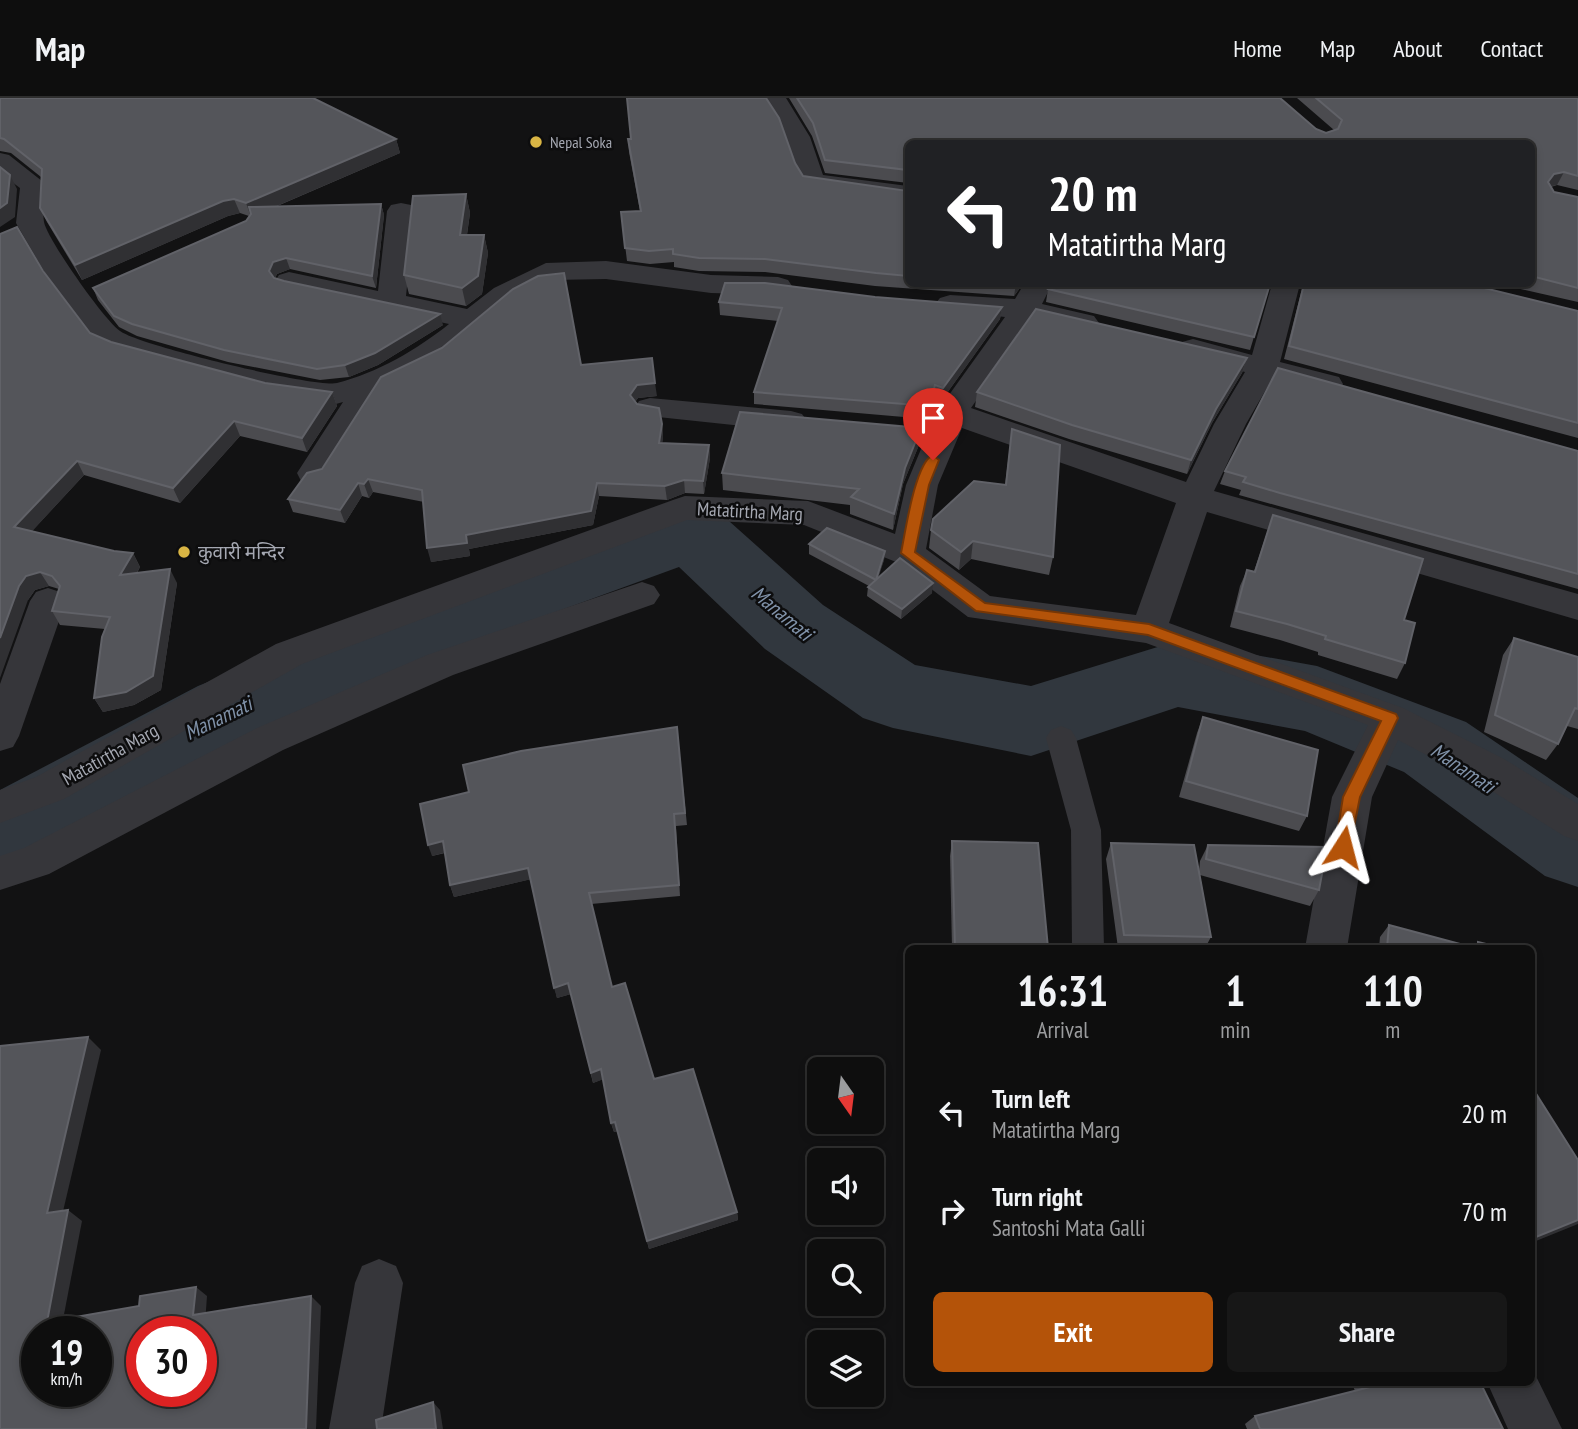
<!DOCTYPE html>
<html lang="en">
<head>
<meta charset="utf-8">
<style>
  body { margin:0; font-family:"PT Sans Narrow","Noto Sans Devanagari",sans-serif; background:#171717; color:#f1f3f6; height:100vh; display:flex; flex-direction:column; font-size:26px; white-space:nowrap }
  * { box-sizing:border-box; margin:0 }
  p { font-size:23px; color:#9b9c9e }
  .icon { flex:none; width:38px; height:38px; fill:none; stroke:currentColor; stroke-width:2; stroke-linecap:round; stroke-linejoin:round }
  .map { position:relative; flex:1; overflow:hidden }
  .panel { position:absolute; left:905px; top:847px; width:630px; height:441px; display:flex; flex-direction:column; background:#0e0e0e; border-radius:10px; box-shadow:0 4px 10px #0003,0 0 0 2px #2e2e2e }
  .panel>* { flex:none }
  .banner { position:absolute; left:905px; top:42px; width:630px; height:147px; border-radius:10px; box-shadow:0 4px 10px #0003,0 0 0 2px #2e2e2e; background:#202124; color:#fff; overflow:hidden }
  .needle { width:46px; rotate:166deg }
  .tools { position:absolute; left:807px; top:959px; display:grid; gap:14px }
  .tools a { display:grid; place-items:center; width:77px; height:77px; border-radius:10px; background:#0e0e0e; box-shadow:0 4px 10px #0003,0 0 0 2px #2e2e2e; font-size:35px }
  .speed { position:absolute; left:21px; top:1218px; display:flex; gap:14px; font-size:35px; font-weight:700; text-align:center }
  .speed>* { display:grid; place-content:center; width:91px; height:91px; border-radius:50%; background:#0e0e0e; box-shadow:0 4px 10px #0003,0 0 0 2px #2e2e2e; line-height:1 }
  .speed small { font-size:18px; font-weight:400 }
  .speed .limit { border:10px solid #d22; background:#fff; color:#111 }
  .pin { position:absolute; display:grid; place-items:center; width:60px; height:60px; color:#fff; margin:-72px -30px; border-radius:50% 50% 50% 0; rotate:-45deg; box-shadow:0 0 7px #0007 }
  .pin .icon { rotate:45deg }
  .me { position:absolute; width:77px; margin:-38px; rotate:9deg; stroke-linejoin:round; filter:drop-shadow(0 0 5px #0008) }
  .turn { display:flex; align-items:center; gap:24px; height:147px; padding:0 28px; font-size:32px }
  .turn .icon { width:91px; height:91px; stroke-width:2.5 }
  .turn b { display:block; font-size:49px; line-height:60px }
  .eta { display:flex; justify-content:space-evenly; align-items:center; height:119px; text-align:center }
  .eta b { font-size:42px; font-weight:700; line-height:49px }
  .primary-button { display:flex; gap:14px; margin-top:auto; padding:14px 28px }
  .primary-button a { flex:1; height:80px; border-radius:10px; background:#b45309; color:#fff; font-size:28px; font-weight:700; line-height:80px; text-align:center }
  .primary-button a+a { background:#171717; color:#f1f3f6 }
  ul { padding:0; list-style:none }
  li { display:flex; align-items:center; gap:21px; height:98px; padding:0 28px }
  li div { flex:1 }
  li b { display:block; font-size:26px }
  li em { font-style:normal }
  header { display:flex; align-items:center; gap:42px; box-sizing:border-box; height:98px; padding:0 35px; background:#0e0e0e; border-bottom:2px solid #2e2e2e }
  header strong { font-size:33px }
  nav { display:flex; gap:38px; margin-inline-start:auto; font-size:24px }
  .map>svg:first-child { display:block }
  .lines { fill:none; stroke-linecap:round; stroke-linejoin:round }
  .river { fill:#31373e; fill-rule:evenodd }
  .lane { fill:#36363a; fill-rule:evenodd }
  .street { fill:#36363a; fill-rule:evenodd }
  .wall { fill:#4b4b4f }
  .shaded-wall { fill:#303033 }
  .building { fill:#54555a; stroke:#616268; stroke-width:2; fill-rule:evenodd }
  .route { fill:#b45309; stroke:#753606; stroke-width:2 }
  .poi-dot { fill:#d9b544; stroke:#0d0d0e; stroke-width:2.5 }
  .labels { text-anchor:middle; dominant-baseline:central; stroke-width:5; stroke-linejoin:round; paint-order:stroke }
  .far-poi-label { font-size:16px; fill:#a5a8b2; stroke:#0d0d0e; text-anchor:start }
  .street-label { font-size:19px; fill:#a5a8b2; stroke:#0d0d0e }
  .poi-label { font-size:19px; fill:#a5a8b2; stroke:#0d0d0e; text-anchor:start }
  .water-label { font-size:21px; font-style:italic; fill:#8092a9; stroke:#0d0d0e }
</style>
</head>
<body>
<header>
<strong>Map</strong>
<nav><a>Home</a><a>Map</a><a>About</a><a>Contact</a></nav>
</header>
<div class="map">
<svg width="1578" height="1331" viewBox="0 0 1578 1331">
  <rect width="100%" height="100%" fill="#121213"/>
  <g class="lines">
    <polygon class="river" points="692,407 720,415 823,507 915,567 1031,588 1177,543 1317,568 1466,624 1578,700 1578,789 1545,778 1404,674 1305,633 1178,609 1031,658 893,630 863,620 765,551 679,469 501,534 260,636 50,754 0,770 0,692 198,588 443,490"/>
    <polygon class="lane" points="1061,628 1071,632 1076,640 1101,732 1104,850 1072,850 1071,732 1046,640 1051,632"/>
    <g class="street">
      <polygon points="760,0 786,0 810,39 823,77 908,88 908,104 805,90 797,77 781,32"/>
      <path d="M0 55 9 57 47 87C46 98 42 113 44 124 47 141 105 223 120 233 138 247 315 290 337 285 377 275 418 251 449 226L289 192 279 189 275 183 279 177 289 174 378 193 387 113 391 107 401 105 411 107 415 113 406 198 467 211 494 190 546 165 606 163 711 177 778 179 788 182 792 188 788 194 778 197 711 195 606 181 552 182 514 202 444 261 383 290 325 383 313 386 301 383 297 375 343 304 336 306 271 297 119 256 98 247 48 180 16 125 20 90 0 75Z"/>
      <path d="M1024 186H1052L1042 206 1094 218 1099 225 1094 232 1084 234 1032 222 971 310 1186 384 1214 326 1245 274 1182 258 1178 251 1182 244 1193 241 1252 257 1272 186H1300L1280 264 1339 279 1343 286 1339 293 1328 296 1272 281 1246 326 1214 393 1578 496V522L1207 414 1169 525 1403 610 1504 661 1578 706V743L1564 738 1476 683 1398 642 1372 699 1347 850H1305L1332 699 1368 627 1146 545 968 519 896 464 804 427 687 422 302 566 64 701 0 725V692L36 679 276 546 673 402 685 398 808 403 895 436 906 387 936 315 1005 219 940 212 935 206 940 200 950 197 1015 201ZM962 330 1176 405 1136 517 990 498 926 451 938 387Z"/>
      <polygon points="650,300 791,313 802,316 807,323 802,330 791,333 639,317 634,310 639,303"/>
      <polygon points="642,484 654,488 660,497 654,506 453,577 283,652 49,776 0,792 0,758 24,750 257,630 427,557"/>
      <polygon points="48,490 60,494 66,503 19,638 13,649 0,653 0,586 30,503 36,494"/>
      <polygon points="379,1161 396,1168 403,1185 381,1331 329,1331 355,1185 362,1168"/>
      <polygon points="1531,1268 1562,1331 1508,1331 1487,1284 1531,1284"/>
    </g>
  </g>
  <g class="wall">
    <polygon points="0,0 396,41 400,55 275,109 381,106 384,117 376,190 290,171 277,176 275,180 443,227 378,267 349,279 320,282 228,264 137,238 119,229 98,202 93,190 246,123 249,118 240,115 228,118 82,182 47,124 40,110 41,79 11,55 0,53"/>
    <polygon points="789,0 1280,0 1316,31 1326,35 1334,32 1297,0 1578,0 1578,92 1557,87 1551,89 1554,94 1578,99 1578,204 1499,186 1531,186 1531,46 908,46 908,85 825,75 812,38"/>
    <polygon points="628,41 795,65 803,78 908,93 908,186 1023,186 1014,198 875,188 765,174 699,173 674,169 674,164 650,166 627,163 621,114 640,113 629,54"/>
    <polygon points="466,96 470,115 467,137 484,137 488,155 482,196 466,208 409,196 404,177"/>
    <polygon points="43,173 90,235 111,244 265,285 332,294 337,308 307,354 240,338 180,405 84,377 32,433 114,453 133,455 140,469 137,475 177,485 161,592 134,607 103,614 94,600 105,531 60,527 52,513 59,491 49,488 35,492 28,502"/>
    <polygon points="1270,186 1250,252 1046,204 1048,191"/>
    <polygon points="1302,186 1468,186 1578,213 1578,340 1284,261 1303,187"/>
    <polygon points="875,199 1002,209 1000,221 942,302 934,300 927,321 754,306 754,294 778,223 720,217 719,204"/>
    <polygon points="1247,260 1242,275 1212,325 1187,376 1069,341 975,309 977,294"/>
    <polygon points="581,267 657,298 638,300 635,304 662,326 663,339 662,345 709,347 710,360 704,396 685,395 667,402 599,398 593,427 469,451 470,458 431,464 424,404 373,394 369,400 362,398 345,425 293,414 288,401 322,371"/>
    <polygon points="921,330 919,347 903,386 893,432 850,416 850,407 723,392 722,375"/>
    <polygon points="1012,331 1053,459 1049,477 971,461 959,472 929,450 931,432 1005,387"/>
    <polygon points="1578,353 1578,491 1275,407 1239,397 1241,392 1220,386 1225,373"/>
    <polygon points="1273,417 1404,522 1405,565 1397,581 1318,557 1318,554 1280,542 1230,529 1240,488 1247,472 1254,473"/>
    <polygon points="809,446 885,453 884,462 878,479 932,495 901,521 867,498 868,489 869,488 809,456"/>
    <polygon points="1514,540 1578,559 1578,631 1567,628 1558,646 1546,662 1484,634 1503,557"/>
    <polygon points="1203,619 1307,718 1299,733 1179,699 1197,635"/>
    <polygon points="677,629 687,727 676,728 680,798 591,806 612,889 654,981 737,1114 738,1122 649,1151 618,1033 614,1034 611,1025 603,981 593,985 571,896 557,900 531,781 454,799 450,787 445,755 432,758 469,694"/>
    <polygon points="952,743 1048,850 952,850 950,758"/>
    <polygon points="1111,745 1199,773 1200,763 1208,747 1319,792 1310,808 1200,777 1211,839 1205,850 1118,850 1106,761"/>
    <polygon points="1389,827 1473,850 1478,844 1502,850 1379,850 1380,839"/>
    <polygon points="1358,1284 1480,1284 1503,1331 1247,1331 1245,1326 1255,1318 1355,1293 1353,1288"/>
  </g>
  <g class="shaded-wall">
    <polygon points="396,41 400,55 251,119 246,105"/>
    <polygon points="1564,74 1557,87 1547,89 1548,84 1554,76"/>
    <polygon points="10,77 17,91 15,119 0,129 0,110"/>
    <polygon points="466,96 470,115 464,156 460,137"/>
    <polygon points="234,101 240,115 228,118 82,182 75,167 223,103"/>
    <polygon points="381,106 384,117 376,190 372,178"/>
    <polygon points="484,137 488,155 482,196 466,208 462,190"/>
    <polygon points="286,160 290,171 277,176 273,184 269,173 273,164"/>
    <polygon points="1016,186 1023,186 1014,198"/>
    <polygon points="1002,209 1000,221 942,302 943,290"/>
    <polygon points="440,216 443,227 378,267 349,279 345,267"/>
    <polygon points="1247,260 1242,275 1212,325 1187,376 1191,362 1216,311"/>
    <polygon points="655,285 657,298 638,300 631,310 630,297 637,287"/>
    <polygon points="935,287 934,300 927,321 929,308"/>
    <polygon points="332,294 337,308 307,354 302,340"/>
    <polygon points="234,323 240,338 180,405 173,390"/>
    <polygon points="662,326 663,339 661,358 659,345"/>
    <polygon points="921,330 919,347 903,386 893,432 894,416 905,370"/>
    <polygon points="709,347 710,360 704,396 703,383"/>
    <polygon points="77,363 84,377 23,443 14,429"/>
    <polygon points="368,381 373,394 369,400 364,386"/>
    <polygon points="684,382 685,395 667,402 665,388"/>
    <polygon points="358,385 362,398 345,425 340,412"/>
    <polygon points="597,385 599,398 593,427 469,451 470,458 431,464 427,450 466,437"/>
    <polygon points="973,443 971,461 959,472 961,454"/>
    <polygon points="885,453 884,462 875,491 876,482"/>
    <polygon points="133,455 140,469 128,490 120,477"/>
    <polygon points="170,471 177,485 161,592 134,607 103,614 94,600"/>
    <polygon points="40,474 49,488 35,492 28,502 0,580 0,540 19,488 26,478"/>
    <polygon points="933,485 932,495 901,521 902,511"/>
    <polygon points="443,743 447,754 432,758 428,747"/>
    <polygon points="528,770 532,781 454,799 450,787"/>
    <polygon points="568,885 571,896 557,900 554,890"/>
    <polygon points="88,939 101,952 60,1126 47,1115"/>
    <polygon points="601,971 604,981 593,985 591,975"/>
    <polygon points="615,1024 618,1033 614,1034 611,1025"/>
    <polygon points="68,1112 82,1123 61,1232 47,1224"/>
    <polygon points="737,1114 738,1122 649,1151 647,1143"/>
    <polygon points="1578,1122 1578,1126 1531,1145 1531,1141"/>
    <polygon points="196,1189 207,1198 205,1226 193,1217"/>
    <polygon points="311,1198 321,1208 316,1331 306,1331"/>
    <polygon points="433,1304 440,1312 443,1331 436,1331"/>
  </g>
  <g class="building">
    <polygon points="0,0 313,0 396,41 246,105 234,101 223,103 75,167 40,110 42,71 4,41 0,40"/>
    <polygon points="627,0 766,0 779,20 795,65 803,78 908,93 908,178 876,175 765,161 699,160 673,156 673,151 649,153 625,150 621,114 641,113 628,41 631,41"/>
    <polygon points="797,0 1280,0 1316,31 1326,35 1338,31 1342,22 1316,0 1578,0 1578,78 1564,74 1554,76 1548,84 1554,94 1578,99 1578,190 1531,178 1531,46 908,46 908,72 825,62 813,25"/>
    <polygon points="0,69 10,77 7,105 0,110"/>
    <polygon points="466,96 460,137 484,137 478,178 462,190 404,177 413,98"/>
    <polygon points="381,106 372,178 286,160 273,164 269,173 274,180 284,183 440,216 375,255 345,267 317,271 224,252 132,226 114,218 93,190 246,123 251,116 249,109"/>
    <polygon points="17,129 43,173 90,235 111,244 265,285 332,294 302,340 234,323 173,390 77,363 14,429 114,453 133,455 120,477 170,471 153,578 126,594 94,600 102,539 110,519 52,513 60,488 52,478 40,474 26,478 19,488 0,540 0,136"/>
    <polygon points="564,175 581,267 652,260 655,285 637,287 630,297 637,306 659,310 662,326 659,345 709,347 703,383 684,382 665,388 597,385 591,413 466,437 467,445 427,450 422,392 368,381 364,386 358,385 340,412 288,401 307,375 322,371 381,279 442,250 513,191 538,178"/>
    <polygon points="725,185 765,185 875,199 1002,209 943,290 935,287 929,308 754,294 782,210 719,204"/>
    <polygon points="1051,186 1270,186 1254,239 1048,191"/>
    <polygon points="1304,186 1468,186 1578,213 1578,325 1289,248"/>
    <polygon points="1036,211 1247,260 1216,311 1191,362 1072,327 977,294"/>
    <polygon points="1278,270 1578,353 1578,476 1280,395 1243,384 1246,379 1225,373"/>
    <polygon points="740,314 921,330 905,370 894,416 851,399 859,391 722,375"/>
    <polygon points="1012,331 1060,347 1053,459 973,443 961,454 931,432 933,421 974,383 1006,387"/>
    <polygon points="1273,417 1423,461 1404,522 1415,525 1405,565 1325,541 1326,538 1287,526 1236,513 1247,472 1255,474"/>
    <polygon points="827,430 885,453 876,482 809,446"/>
    <polygon points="900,460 933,485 902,511 868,489"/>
    <polygon points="1514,540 1578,559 1578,611 1575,610 1558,646 1495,617"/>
    <polygon points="1203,619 1318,652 1307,718 1186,683"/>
    <polygon points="677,629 685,715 674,716 679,787 589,795 612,889 625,885 654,981 693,971 737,1114 647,1143 615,1024 611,1025 601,971 591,975 568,885 554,890 528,770 450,787 443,743 428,747 420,706 469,694 463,667 521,653"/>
    <polygon points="952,743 1038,745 1048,850 955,850"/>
    <polygon points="1111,745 1194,747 1211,839 1124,837"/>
    <polygon points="1208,747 1327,749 1319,792 1206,761"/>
    <polygon points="1389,827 1475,850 1387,850"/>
    <polygon points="1478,844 1502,850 1478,850"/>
    <polygon points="1531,859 1536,860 1531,944"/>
    <path d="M88 939 47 1115 68 1112 47 1224 139 1208 140 1198 196 1189 193 1217 311 1198 306 1331H0V948ZM37 1234H96V1293H37ZM142 1234H201V1293H142Z"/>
    <polygon points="1531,984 1535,994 1578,1062 1578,1122 1531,1141"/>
    <polygon points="1368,1284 1480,1284 1503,1331 1260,1331 1255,1318 1370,1289"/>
    <polygon points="433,1304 436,1331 377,1331 376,1322"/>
  </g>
  <path class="route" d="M933 357 939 362 929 387 915 454 985 505 1149 526 1396 616 1398 620 1360 699 1349 754H1337L1335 749 1343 699 1381 623 1148 537 976 513 901 455C905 436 915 364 933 357Z"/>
  <g class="poi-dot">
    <circle cx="536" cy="44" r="7"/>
    <circle cx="184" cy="454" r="7"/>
  </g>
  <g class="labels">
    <g class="far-poi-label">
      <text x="550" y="44">Nepal Soka</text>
    </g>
    <g class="street-label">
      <text transform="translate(750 413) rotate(3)">Matatirtha Marg</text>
      <text transform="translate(110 656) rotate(-29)">Matatirtha Marg</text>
    </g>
    <g class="poi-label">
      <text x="198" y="454">कुवारी मन्दिर</text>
    </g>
    <g class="water-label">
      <text transform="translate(782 515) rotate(40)">Manamati</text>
      <text transform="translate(218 620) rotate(-26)">Manamati</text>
      <text transform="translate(1463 670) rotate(34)">Manamati</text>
    </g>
  </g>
</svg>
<div class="tools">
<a><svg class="needle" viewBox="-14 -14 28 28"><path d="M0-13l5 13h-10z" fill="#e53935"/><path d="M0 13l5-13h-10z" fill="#9b9c9e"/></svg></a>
<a><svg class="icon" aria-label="sound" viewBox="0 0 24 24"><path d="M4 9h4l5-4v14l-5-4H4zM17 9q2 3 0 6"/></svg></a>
<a><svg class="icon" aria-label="search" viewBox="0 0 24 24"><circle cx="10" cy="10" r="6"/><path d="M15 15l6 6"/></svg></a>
<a><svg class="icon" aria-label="layers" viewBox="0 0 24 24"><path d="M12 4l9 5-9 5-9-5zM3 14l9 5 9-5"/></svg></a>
</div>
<div class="speed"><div>19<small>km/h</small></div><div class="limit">30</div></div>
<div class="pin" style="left:933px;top:362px;background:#d93025"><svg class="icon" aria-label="arrive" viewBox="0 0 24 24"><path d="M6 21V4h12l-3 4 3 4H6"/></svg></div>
<svg class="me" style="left:1343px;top:749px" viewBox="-20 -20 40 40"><path d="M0-17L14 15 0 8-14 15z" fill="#b45309" stroke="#fff" stroke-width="4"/></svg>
<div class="banner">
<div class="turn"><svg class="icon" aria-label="left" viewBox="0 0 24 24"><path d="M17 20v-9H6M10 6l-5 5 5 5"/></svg><div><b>20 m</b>Matatirtha Marg</div></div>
</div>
<section class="panel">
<div class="eta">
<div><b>16:31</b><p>Arrival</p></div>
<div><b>1</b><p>min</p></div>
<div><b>110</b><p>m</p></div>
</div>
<ul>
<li><svg class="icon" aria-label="left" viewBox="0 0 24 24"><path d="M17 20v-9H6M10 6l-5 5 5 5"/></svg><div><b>Turn left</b><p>Matatirtha Marg</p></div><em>20 m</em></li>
<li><svg class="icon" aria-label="right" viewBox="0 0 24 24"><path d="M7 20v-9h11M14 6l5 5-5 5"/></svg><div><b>Turn right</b><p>Santoshi Mata Galli</p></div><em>70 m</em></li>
</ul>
<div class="primary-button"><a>Exit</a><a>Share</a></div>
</section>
</div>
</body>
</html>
